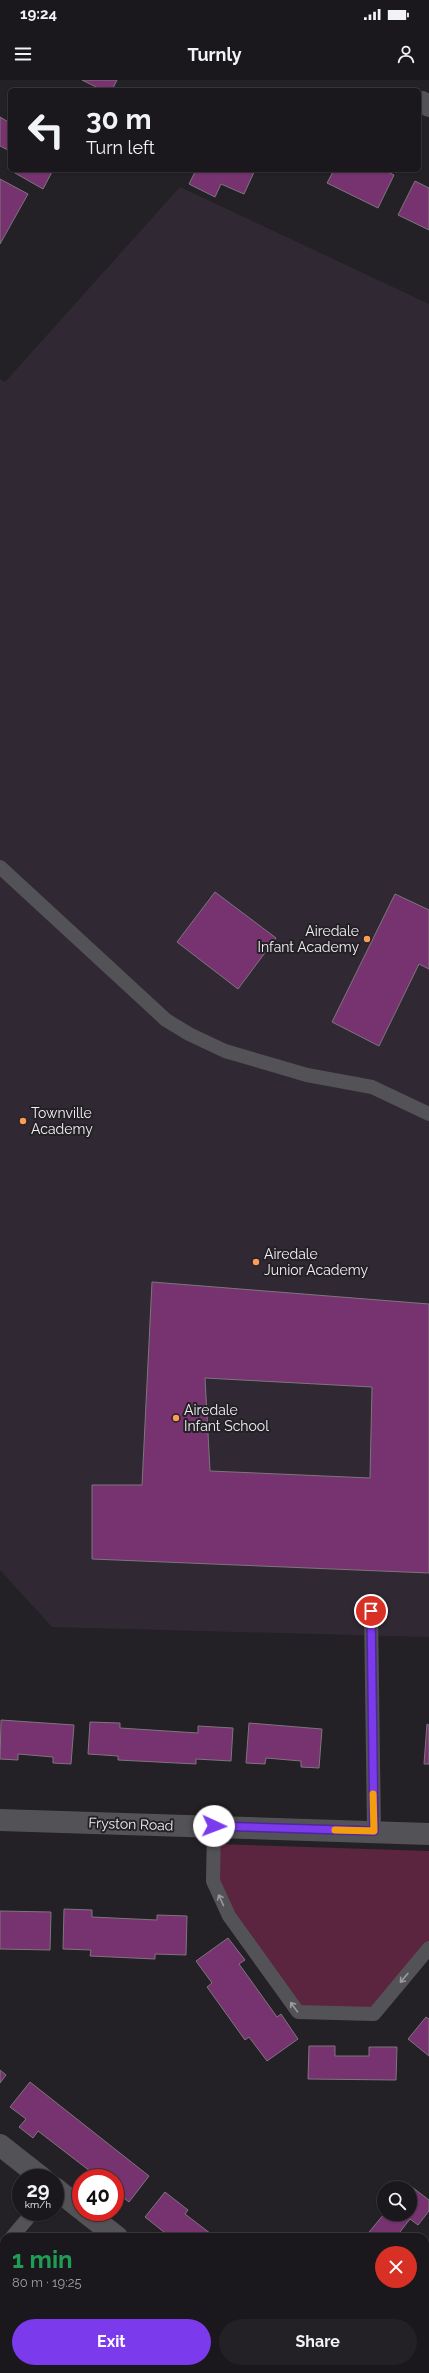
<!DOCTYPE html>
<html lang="en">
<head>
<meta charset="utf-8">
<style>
  body { margin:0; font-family:Raleway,sans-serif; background:#232125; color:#f1f3f6; height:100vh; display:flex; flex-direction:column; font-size:15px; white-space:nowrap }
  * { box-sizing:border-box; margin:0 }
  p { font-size:13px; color:#9fa0a3 }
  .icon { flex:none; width:22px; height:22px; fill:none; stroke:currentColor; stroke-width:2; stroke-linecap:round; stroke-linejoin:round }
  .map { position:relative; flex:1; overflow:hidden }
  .panel { position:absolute; left:0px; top:2153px; width:429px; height:140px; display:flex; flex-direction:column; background:#1a181c; border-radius:12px 12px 0 0; box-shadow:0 1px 3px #0004,0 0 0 1px #38373b }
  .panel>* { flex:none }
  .hud { position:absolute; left:8px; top:8px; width:413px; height:84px; border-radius:6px; box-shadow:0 1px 3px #0004,0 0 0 1px #38373b; background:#1a181c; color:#f1f3f6; overflow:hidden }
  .buttons { position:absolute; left:377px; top:2101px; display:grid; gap:8px }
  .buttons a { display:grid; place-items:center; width:40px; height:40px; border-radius:50%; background:#1a181c; box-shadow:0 1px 3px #0004,0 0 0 1px #38373b; font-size:20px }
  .speed { position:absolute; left:12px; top:2089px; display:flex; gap:8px; font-size:20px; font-weight:700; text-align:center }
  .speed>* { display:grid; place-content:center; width:52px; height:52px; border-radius:50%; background:#1a181c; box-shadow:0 1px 3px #0004,0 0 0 1px #38373b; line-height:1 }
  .speed small { font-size:10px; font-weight:400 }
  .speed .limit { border:6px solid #d22; background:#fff; color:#111 }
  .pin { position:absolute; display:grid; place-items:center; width:34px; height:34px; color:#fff; margin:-17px; border:2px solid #fff; border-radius:50%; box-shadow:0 1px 4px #0007 }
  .me { position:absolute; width:44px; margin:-22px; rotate:92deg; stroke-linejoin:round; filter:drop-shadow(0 0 3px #0008) }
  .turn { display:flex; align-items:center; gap:14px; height:84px; padding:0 12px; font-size:18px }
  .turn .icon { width:52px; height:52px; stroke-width:2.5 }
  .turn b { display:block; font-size:28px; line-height:34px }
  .round { display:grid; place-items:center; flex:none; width:42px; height:42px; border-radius:21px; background:#232125 }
  .overview { display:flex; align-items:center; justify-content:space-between; height:68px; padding:0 12px }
  h1 { font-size:24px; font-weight:700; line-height:30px; color:#1e9e55 }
  .cta { display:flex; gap:8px; margin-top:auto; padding:8px 12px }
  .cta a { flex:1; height:46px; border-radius:24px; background:#7c3aed; color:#fff; font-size:16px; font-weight:700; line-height:46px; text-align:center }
  .cta a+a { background:#232125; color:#f1f3f6 }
  .status { display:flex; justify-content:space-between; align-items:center; height:28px; padding:0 20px; background:#1a181c; direction:ltr }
  .status svg { height:11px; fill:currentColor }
  header { display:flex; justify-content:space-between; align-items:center; height:52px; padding:0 12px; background:#1a181c; font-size:18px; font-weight:700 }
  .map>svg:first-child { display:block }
  .built { fill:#302934 }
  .green { fill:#5b253f }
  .building { fill:#76336f; stroke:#7d767c; fill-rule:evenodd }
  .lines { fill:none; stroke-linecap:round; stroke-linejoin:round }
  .service { stroke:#535357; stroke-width:14 }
  .minor { stroke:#535357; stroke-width:22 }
  .tertiary { stroke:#535357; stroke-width:22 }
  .oneway { stroke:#9b9a9e }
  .route-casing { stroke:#51269a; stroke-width:10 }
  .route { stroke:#7c3aed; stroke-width:7 }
  .slow { stroke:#f59e0b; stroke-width:7 }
  .poi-dot { fill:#fd9c56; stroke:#232026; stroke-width:1.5 }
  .labels { text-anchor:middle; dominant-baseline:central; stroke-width:4; stroke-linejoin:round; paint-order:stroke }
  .poi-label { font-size:14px; fill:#f2f0f4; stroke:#232026; text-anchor:start }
  .street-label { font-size:14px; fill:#f2f0f4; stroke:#232026 }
</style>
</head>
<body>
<div class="status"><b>19:24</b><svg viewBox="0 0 49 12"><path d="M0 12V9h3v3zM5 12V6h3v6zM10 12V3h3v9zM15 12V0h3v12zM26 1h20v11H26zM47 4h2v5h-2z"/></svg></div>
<header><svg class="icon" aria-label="menu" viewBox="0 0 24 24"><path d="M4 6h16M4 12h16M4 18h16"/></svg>Turnly<svg class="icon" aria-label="person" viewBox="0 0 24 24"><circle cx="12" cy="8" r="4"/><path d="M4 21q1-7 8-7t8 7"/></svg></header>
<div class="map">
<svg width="429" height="2293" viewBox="0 0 429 2293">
  <rect width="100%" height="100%" fill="#232026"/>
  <polygon class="built" points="180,107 429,224 429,1557 52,1547 0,1490 0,299 5,302"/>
  <polygon class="green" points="214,1764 429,1771 429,1868 374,1934 298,1932 213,1801"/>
  <g class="building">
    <polygon points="82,0 117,0 112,10 102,10"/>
    <polygon points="0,37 10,43 10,71 0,66"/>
    <polygon points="10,85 10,90 53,90 43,109 8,89"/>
    <polygon points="196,90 255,90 244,114 221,104 215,117 189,104"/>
    <polygon points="334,90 383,90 394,95 378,128 327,103"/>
    <polygon points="0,99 28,114 0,164"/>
    <polygon points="415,101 429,108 429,150 398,135"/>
    <polygon points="215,812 276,858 238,909 177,862"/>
    <polygon points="395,814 429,830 429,889 419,884 379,966 332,942"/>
    <path d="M152 1202 429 1224V1493L92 1479V1405H142ZM205 1298 372 1307 370 1398 210 1391Z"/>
    <polygon points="1,1640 74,1645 71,1684 53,1683 53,1677 18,1674 18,1680 0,1679"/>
    <polygon points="90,1642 120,1643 120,1648 198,1653 198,1646 233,1648 231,1681 196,1679 196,1684 118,1680 118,1676 88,1674"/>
    <polygon points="249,1643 322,1649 319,1688 301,1687 301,1681 266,1678 265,1684 246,1683"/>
    <polygon points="427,1644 429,1645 429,1684 424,1684"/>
    <polygon points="64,1829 92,1830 92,1837 157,1840 157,1835 187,1836 186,1875 155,1874 155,1879 90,1876 91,1870 63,1869"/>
    <polygon points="0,1831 51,1832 50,1870 0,1869"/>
    <polygon points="228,1858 245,1880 239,1884 277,1937 281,1934 298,1959 267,1981 249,1957 245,1960 207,1907 212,1903 196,1881"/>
    <polygon points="426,1937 429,1939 429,1976 408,1959"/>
    <polygon points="309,1966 335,1966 335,1976 369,1976 369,1967 397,1967 396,2000 308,1999"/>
    <polygon points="0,1990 6,1995 0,2003"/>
    <polygon points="30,2002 149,2096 129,2122 115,2111 115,2098 99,2098 38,2051 33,2058 19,2047 26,2039 10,2027"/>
    <polygon points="408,2104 429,2120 429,2131 418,2145 410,2139 396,2157 365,2157 384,2134 410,2134 410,2108 405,2108"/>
    <polygon points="165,2112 188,2130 185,2134 215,2157 167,2157 169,2156 145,2137"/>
    <polygon points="138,2289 167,2289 170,2291 135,2293"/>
  </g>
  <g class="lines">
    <g class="service">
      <polyline points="0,787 166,940 189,954 225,971 307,995 372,1007 429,1034"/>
      <polyline points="371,1531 374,1751"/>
      <polyline points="214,1747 213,1801 229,1836 298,1932 374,1934 429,1868"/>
      <polyline points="12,2157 33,2132"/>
      <polyline points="0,2172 4,2167"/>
    </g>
    <g class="minor">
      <polyline points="422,22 429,26"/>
      <polyline points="0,2065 42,2098"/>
      <polyline points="55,2108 81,2129"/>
      <polyline points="85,2132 117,2157"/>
      <polyline points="425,2211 429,2206"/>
      <polyline points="285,2289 290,2293"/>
      <polyline points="363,2293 366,2289"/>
    </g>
    <polyline class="tertiary" points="0,1740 429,1754"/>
  </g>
  <defs><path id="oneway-shaft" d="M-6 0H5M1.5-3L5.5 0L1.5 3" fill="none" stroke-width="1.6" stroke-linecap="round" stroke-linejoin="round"/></defs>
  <g class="oneway">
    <use href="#oneway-shaft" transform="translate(221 1820) rotate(-114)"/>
    <use href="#oneway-shaft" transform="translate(404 1898) rotate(130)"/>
    <use href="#oneway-shaft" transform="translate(294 1927) rotate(-126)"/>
  </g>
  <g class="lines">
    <defs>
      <polyline id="route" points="214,1746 374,1751 371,1531"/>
    </defs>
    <use href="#route" class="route-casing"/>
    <use href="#route" class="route"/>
    <polyline class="slow" points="335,1750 374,1751 373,1714"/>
  </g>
  <g class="poi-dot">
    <circle cx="367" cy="859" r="4"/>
    <circle cx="23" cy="1041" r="4"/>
    <circle cx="256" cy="1182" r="4"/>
    <circle cx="176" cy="1338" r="4"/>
  </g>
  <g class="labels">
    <g class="poi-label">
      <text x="359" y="851" text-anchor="end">Airedale<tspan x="359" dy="16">Infant Academy</tspan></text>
      <text x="31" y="1033">Townville<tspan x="31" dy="16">Academy</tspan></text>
      <text x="264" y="1174">Airedale<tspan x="264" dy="16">Junior Academy</tspan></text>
      <text x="184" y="1330">Airedale<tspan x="184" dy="16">Infant School</tspan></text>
    </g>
    <g class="street-label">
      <text transform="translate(131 1744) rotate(2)">Fryston Road</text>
    </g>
  </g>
</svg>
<div class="buttons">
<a><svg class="icon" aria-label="search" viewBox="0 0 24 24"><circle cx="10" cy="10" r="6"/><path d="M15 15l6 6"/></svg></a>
</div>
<div class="speed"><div>29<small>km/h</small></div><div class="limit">40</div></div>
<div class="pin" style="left:371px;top:1531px;background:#d93025"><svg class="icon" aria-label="arrive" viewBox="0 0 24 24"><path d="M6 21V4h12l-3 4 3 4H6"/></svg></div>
<svg class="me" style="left:214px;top:1746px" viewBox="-20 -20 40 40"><circle r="19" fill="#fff"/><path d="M0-13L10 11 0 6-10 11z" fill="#7c3aed"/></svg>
<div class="hud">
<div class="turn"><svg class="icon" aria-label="left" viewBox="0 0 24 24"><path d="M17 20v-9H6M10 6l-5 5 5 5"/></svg><div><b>30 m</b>Turn left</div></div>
</div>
<section class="panel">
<div class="overview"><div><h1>1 min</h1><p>80 m · 19:25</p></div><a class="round" style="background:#d93025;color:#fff"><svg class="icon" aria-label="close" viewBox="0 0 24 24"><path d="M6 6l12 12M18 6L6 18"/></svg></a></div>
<div class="cta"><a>Exit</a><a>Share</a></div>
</section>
</div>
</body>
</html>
